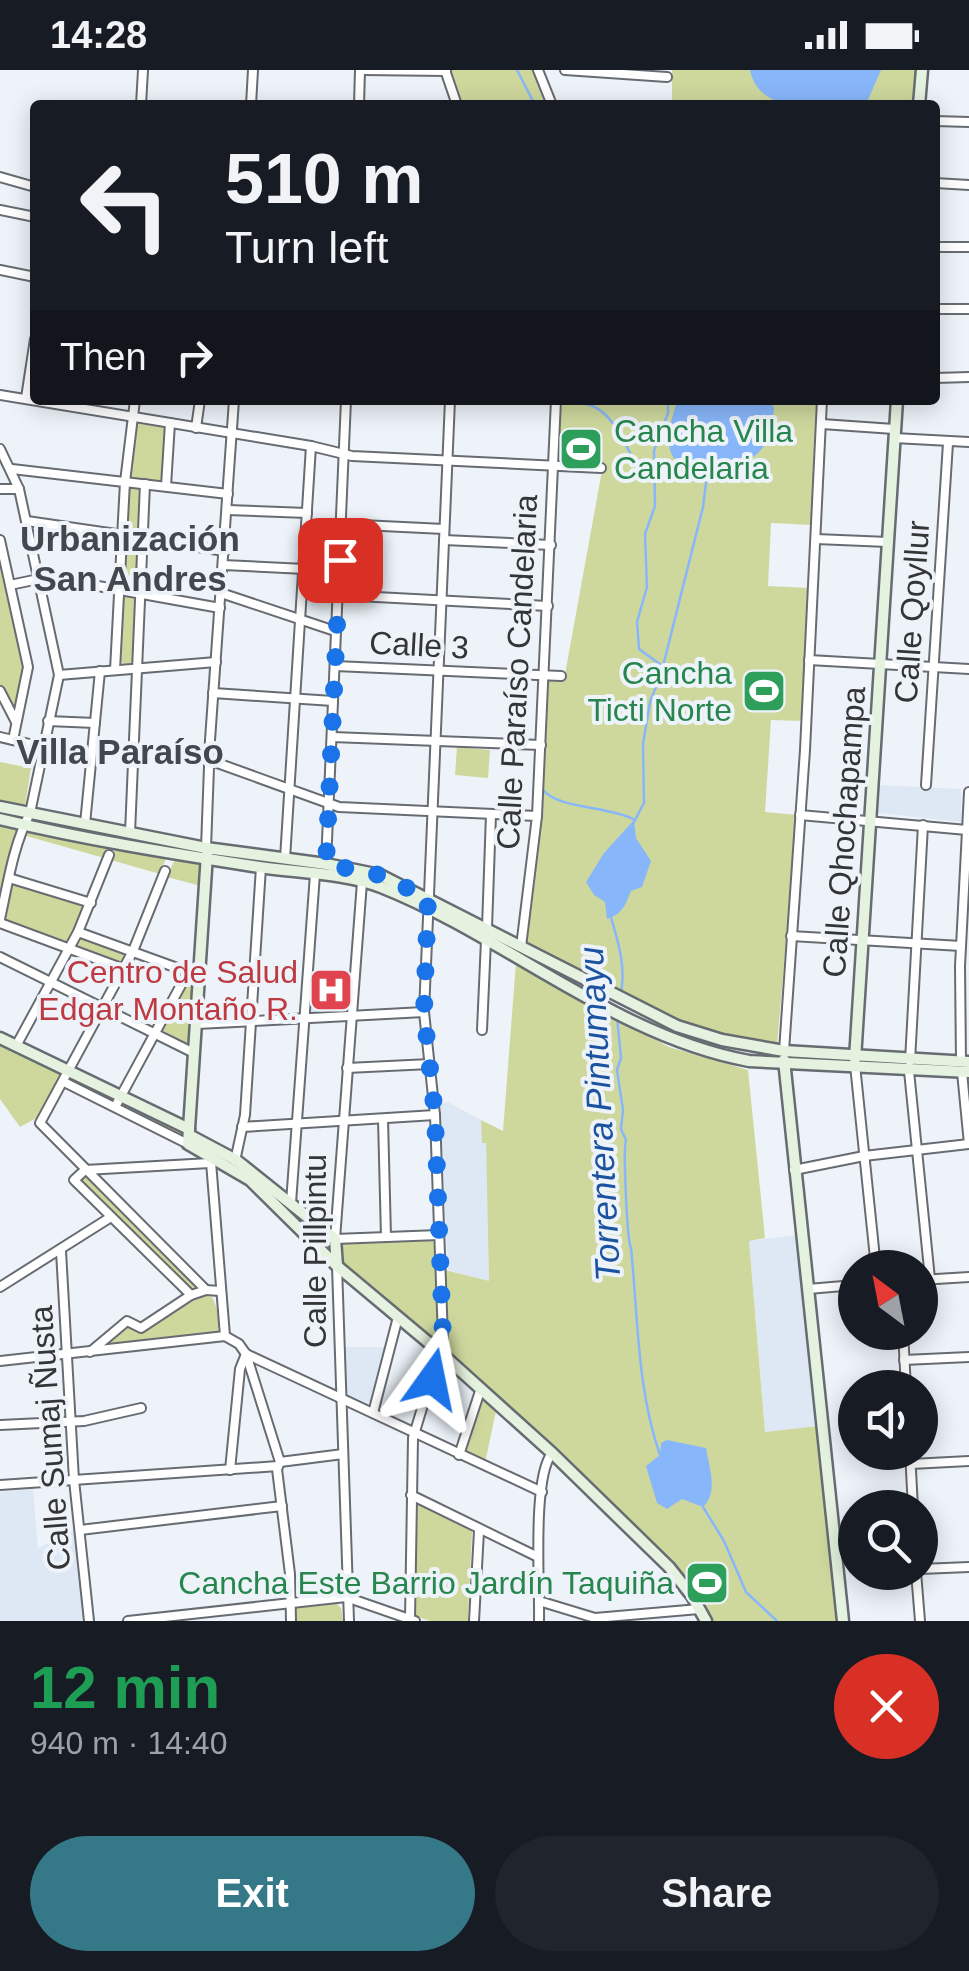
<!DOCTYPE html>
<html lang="en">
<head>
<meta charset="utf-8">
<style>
  body { margin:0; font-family:Arial,sans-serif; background:#20242c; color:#f1f3f6; height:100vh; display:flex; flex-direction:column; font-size:38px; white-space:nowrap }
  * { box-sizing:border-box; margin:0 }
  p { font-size:32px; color:#9ea1a6 }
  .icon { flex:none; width:55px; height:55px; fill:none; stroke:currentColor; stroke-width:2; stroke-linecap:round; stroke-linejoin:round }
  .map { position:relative; height:1551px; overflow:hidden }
  .sheet { display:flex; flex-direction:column; background:#171b24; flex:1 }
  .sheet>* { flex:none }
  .banner { position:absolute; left:30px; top:30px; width:910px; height:305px; border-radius:10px; box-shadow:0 5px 25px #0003; background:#171b24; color:#f1f3f6; overflow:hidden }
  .needle { width:65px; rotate:328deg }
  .fabs { position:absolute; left:838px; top:1180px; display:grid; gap:20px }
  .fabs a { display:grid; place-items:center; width:100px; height:100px; border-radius:50%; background:#171b24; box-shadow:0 5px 25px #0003; font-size:50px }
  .pin { position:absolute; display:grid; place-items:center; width:85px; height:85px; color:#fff; margin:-42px; border-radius:20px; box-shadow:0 5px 15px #0006 }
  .me { position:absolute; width:110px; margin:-55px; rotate:12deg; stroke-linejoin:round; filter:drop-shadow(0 0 8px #0008) }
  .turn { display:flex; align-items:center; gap:35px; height:210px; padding:0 30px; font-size:45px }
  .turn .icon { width:130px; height:130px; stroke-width:2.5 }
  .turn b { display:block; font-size:70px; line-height:85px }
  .then { display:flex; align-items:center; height:95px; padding:0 30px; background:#0003; gap:20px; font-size:38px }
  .round { display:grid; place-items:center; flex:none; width:105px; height:105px; border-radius:52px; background:#20242c }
  .summary { display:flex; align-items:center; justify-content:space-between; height:170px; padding:0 30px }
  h1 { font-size:60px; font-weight:700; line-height:75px; color:#1e9e55 }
  .action { display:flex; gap:20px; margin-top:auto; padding:20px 30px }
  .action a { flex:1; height:115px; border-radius:60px; background:#357988; color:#fff; font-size:40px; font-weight:700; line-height:115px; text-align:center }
  .action a+a { background:#20242c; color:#f1f3f6 }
  .status { display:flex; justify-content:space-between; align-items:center; height:70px; padding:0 50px; background:#171b24; direction:ltr }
  .status svg { height:28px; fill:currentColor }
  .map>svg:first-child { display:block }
  .built { fill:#dee8f5 }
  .green { fill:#ced89d }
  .water { fill:#88b6fa }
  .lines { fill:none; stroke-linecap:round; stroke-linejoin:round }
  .stream { stroke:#88b6fa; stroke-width:2.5 }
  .street-casing { stroke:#676c72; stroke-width:12 }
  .secondary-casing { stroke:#676c72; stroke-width:15 }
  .street { stroke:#fff; stroke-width:8 }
  .secondary { stroke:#e5f2df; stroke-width:10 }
  .route { stroke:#1a73e8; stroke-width:18; stroke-dasharray:0 32.4 }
  .labels { text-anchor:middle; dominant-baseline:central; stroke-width:8; stroke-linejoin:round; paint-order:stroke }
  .leisure-label { font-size:32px; fill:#27864d; stroke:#edf3f9; text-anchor:end }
  .street-label { font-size:32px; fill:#333537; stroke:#edf3f9 }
  .health-label { font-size:32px; fill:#be3a42; stroke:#edf3f9; text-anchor:end }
  .neighbourhood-label { font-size:35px; font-weight:bold; fill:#44484e; stroke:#edf3f9 }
  .water-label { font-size:35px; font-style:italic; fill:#1b53a1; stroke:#edf3f9 }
</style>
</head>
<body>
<div class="status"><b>14:28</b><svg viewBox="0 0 49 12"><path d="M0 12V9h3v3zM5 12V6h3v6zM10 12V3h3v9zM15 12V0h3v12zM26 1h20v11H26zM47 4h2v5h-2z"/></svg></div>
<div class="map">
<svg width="969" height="1551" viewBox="0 0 969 1551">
  <rect width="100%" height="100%" fill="#edf3f9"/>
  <g class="built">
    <polygon points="880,715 961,719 961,752 878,743"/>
    <polygon points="350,908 346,940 310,942 313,909"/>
    <polygon points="448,1032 481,1050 482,1072 486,1073 489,1212 448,1200 440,1033"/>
    <polygon points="796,1165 818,1356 765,1362 749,1171"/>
    <polygon points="343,1277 384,1277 369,1333 345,1324"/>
    <polygon points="33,1419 38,1478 75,1459 84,1547 81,1551 0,1551 0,1422"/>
  </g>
  <g class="green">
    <polygon points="451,0 533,0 546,35 463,35"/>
    <polygon points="672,0 917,0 914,35 672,34"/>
    <path d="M559 330H819L813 455 771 453 768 516 810 518 802 651 771 650 765 742 797 745 777 975C748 971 721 967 693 958 635 938 580 902 527 873L540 746 549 609 564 610 603 395 557 392Z"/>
    <polygon points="139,354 163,357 167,361 163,411 159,413 129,408 135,356"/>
    <polygon points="130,416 141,418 138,520 124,516"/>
    <polygon points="0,481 25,599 17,634 13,635 8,633 0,617"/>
    <polygon points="126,525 138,530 135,592 124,594 121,592 123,530"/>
    <polygon points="457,677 490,680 488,708 455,705"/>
    <polygon points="0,692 31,698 25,736 0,733"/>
    <polygon points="0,753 17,757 0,833"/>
    <polygon points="24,759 109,776 104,788 23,765"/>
    <polygon points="116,776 166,788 160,804 111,790"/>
    <polygon points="175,789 201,793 201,816 167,807"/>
    <polygon points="13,814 86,835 68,874 4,849"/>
    <polygon points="81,866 127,883 121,895 75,877"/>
    <polygon points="516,893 669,977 748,1000 765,1168 749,1171 765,1362 818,1356 840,1551 711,1551 691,1517 659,1480 555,1380 449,1286 445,1200 489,1211 486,1073 482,1073 481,1050 503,1061"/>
    <polygon points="190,908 195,911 191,973 187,975 161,959"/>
    <polygon points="0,971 65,1003 40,1046 20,1057 0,1029"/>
    <polygon points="70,1006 185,1062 185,1070 67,1011"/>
    <polygon points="87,1107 198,1215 188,1220 81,1114 82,1108"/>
    <polygon points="431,1169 436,1175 439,1267 432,1271 341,1195 340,1176 344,1172"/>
    <path d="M204 1225 212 1227C218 1237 221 1257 216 1268L103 1278V1273L128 1253 141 1261 193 1228Z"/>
    <polygon points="482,1328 488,1330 496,1341 485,1393 467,1383 465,1377"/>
    <polygon points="416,1433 472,1461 468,1551 430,1551 412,1545"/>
    <polygon points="334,1531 341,1538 343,1551 295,1551 295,1535"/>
  </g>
  <g class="water">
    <path d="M750 0H881L867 32 860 35C824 35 760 48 750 0Z"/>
    <path d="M677 330H769L774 338C773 349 772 362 767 371 751 401 712 401 684 399 659 378 670 358 677 330Z"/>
    <path d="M634 750 636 768 651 791 642 817 631 821C625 836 622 844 607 849L605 832 594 825 586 812 604 783Z"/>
    <path d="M667 1370 706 1378C709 1398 719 1422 703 1437L682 1429 667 1439 657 1433 646 1396 660 1385 661 1373Z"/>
  </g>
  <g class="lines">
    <g class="stream">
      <polyline points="517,0 535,35"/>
      <path d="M563 330C572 334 578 332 587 334 611 340 624 371 634 391L655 392"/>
      <polyline points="661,595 639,579 637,552 647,517 645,464 655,436 654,381 668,343 668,330"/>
      <path d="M543 720C559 739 608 736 633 749"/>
      <polyline points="634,752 644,733 643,674 650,632 661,604 703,437 708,397"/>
      <path d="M610 844C618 872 626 894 621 924"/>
      <path d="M617 947 621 988 617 1000 623 1040 621 1059 626 1070C623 1078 627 1171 631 1178 638 1247 637 1319 660 1385"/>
      <polyline points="703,1437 724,1471 746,1522 777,1551"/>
    </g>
    <defs>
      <g id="street">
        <polyline points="363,0 446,1"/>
        <polyline points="445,0 457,35"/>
        <polyline points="538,0 552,35"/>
        <polyline points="565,0 667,7"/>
        <polyline points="141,35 143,0"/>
        <polyline points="251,35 253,0"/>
        <polyline points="359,35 360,0"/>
        <polyline points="935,51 969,52"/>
        <polyline points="0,107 35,117"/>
        <polyline points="935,113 969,115"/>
        <polyline points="0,140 35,147"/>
        <polyline points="935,177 969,177"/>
        <polyline points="0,200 35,207"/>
        <polyline points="935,239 969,239"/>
        <polyline points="935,308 969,307"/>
        <polyline points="0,325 311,376 352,386 601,398"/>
        <polyline points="26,328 35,269"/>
        <polyline points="822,354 894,359"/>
        <polyline points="196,358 200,330"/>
        <polyline points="894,368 969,372"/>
        <path d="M0 379 19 419 59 605 30 743C13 776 8 813 0 849"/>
        <polyline points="12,399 228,424"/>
        <polyline points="166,416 170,353"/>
        <polyline points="0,419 19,419"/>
        <polyline points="227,440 307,443"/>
        <polyline points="27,451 123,465"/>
        <polyline points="341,454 444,459"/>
        <polyline points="144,469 225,481"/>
        <polyline points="816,469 888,472"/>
        <polyline points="0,470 28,597 13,670"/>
        <polyline points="444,470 551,475"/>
        <polyline points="223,495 305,499"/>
        <polyline points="10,515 48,507 220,538"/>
        <polyline points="221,523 335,561"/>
        <polyline points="338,525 548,536"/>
        <polyline points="809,590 969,599"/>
        <polyline points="335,596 561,606"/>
        <polyline points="115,600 125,412 135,330"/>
        <polyline points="59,605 216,592"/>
        <polyline points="0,621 16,652"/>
        <polyline points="213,623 333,631"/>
        <polyline points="48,651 95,653"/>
        <polyline points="0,667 42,677"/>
        <polyline points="332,667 541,675"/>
        <polyline points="209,690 339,737 537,746"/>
        <polyline points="926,715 948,373"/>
        <polyline points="800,745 967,760"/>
        <polyline points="85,754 100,601"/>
        <polyline points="130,763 145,414"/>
        <polyline points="206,778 210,670 234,330"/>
        <polyline points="285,789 311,376"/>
        <polyline points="326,794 346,330"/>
        <polyline points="165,801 133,881 40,1053 206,1220 220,1221"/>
        <polyline points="9,808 91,833"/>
        <polyline points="362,812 335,1169 439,1165"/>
        <polyline points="0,853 124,899"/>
        <polyline points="487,858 491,744"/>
        <polyline points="78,862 191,903"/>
        <polyline points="791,866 961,876"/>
        <polyline points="521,877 537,746 556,330"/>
        <polyline points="0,887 194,983"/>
        <polyline points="197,954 424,942"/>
        <polyline points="482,960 486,870"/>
        <polyline points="16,976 78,862 109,785"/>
        <polyline points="784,981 805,680 822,330"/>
        <polyline points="910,991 923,755"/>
        <polyline points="961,992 960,896 969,722"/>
        <polyline points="855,995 876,1198"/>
        <polyline points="347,998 430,994"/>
        <polyline points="909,1001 930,1209"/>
        <polyline points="64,1012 188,1074"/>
        <polyline points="115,1037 188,902"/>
        <polyline points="383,1049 386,1167"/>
        <polyline points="242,1057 435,1045"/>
        <polyline points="235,1091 245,1045 261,797"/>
        <polyline points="211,1092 225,1266"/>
        <polyline points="794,1100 864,1086 969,1074 962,1002"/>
        <polyline points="291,1133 315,804"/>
        <polyline points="61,1181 74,1410 89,1551"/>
        <polyline points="337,1196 349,1551"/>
        <polyline points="920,1210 969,1207"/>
        <polyline points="0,1217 111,1147"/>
        <polyline points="808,1219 855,1215"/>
        <polyline points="191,1225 74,1110 85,1100 210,1093"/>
        <polyline points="903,1262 906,1318"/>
        <polyline points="225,1266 239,1274 246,1284 280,1392 277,1399 290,1504 291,1551"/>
        <polyline points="90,1282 127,1251 141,1258 191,1225 206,1220"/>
        <polyline points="246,1284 542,1422"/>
        <polyline points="904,1290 969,1287"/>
        <polyline points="0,1291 225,1266"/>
        <polyline points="373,1343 398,1247"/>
        <polyline points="0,1355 84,1351 141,1338"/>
        <polyline points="910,1382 913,1438"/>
        <polyline points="459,1385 481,1318"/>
        <polyline points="280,1392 343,1384"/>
        <polyline points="911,1394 969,1391"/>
        <polyline points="230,1400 240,1299 246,1284"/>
        <polyline points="0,1415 278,1396"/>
        <polyline points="411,1425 538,1487"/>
        <polyline points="80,1460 282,1436"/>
        <polyline points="920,1499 969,1497"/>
        <polyline points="916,1502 920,1551"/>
        <polyline points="539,1531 595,1548 699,1539"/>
        <polyline points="410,1549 413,1368 443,1269 435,1045 424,942 450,330"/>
        <polyline points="128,1551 346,1527 415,1551"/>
        <polyline points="474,1551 479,1461"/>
        <path d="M539 1551C540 1515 532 1408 552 1383"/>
      </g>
      <g id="secondary">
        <polyline points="919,35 922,0"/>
        <polyline points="0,737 206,778 326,794 380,805 677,956 722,970 784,981 969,992"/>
        <path d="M0 749C83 769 169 783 253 796 294 803 342 802 381 817 507 867 614 966 749 991L969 1002"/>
        <polyline points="207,784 188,1074 250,1110 337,1196 441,1283 552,1383 669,1497 692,1526 706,1551"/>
        <polyline points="0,968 189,1059"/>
        <polyline points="855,989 897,330"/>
        <polyline points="784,990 843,1551"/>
        <polyline points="189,1065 236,1090 335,1169 337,1196"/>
      </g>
    </defs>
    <use href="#street" class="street-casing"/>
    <use href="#secondary" class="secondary-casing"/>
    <use href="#street" class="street"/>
    <use href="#secondary" class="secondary"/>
  </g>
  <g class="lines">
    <polyline class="route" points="340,490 326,794 380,805 428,828 424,942 435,1045 443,1269 432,1309"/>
  </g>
  <defs>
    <symbol id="stadium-square" viewBox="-11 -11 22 22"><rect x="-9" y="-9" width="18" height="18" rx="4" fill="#2e9e5b" stroke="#edf3f9"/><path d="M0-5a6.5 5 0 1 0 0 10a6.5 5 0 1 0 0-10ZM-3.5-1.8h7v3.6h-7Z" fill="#fff"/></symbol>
    <symbol id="hospital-square" viewBox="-11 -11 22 22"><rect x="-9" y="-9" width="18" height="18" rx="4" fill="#e0444e" stroke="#edf3f9"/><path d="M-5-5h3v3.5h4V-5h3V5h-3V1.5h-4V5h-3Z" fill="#fff"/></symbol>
  </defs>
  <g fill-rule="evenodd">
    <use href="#stadium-square" x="556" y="354" width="50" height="50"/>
    <use href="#stadium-square" x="739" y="596" width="50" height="50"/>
    <use href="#hospital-square" x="306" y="895" width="50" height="50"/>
    <use href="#stadium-square" x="682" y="1488" width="50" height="50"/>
  </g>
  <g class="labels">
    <g class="leisure-label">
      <text x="614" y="361" text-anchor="start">Cancha Villa<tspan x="614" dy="37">Candelaria</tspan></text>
      <text x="732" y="603">Cancha<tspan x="732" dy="37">Ticti Norte</tspan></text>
      <text x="674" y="1513">Cancha Este Barrio Jardín Taquiña</text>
    </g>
    <g class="street-label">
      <text transform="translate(912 542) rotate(-86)">Calle Qoyllur</text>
      <text transform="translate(419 575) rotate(3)">Calle 3</text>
      <text transform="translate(517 602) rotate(-87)">Calle Paraíso Candelaria</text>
      <text transform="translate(844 762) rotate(-86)">Calle Qhochapampa</text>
      <text transform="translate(315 1181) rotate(-90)">Calle Pillpintu</text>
      <text transform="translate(50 1368) rotate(-94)">Calle Sumaj Ñusta</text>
    </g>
    <g class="health-label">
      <text x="298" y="902">Centro de Salud<tspan x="298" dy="37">Edgar Montaño R.</tspan></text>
    </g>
    <g class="neighbourhood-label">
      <text x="130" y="468">Urbanización<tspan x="130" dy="40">San Andres</tspan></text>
      <text x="120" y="681">Villa Paraíso</text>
    </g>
    <g class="water-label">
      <text transform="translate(599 1044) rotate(-93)">Torrentera Pintumayu</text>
    </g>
  </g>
</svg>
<div class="fabs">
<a><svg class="needle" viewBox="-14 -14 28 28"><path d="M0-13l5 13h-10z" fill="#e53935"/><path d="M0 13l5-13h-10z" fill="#9ea1a6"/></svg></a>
<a><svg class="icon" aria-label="sound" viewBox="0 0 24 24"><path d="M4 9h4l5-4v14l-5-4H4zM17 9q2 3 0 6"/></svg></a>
<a><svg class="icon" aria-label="search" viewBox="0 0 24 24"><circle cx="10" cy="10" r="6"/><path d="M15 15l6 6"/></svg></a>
</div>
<div class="pin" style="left:340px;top:490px;background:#d93025"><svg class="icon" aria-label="arrive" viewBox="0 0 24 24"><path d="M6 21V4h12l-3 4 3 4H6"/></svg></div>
<svg class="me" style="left:432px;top:1309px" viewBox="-20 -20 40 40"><path d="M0-17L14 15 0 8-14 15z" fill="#1a73e8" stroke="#fff" stroke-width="4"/></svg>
<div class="banner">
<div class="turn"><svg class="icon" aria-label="left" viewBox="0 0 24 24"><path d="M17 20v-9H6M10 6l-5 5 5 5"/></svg><div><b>510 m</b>Turn left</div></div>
<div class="then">Then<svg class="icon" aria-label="right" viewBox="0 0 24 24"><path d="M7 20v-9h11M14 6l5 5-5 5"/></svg></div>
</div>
</div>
<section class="sheet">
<div class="summary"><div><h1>12 min</h1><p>940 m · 14:40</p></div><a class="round" style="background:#d93025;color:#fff"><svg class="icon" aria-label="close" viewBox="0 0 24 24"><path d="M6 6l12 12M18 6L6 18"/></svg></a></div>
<div class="action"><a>Exit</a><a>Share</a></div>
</section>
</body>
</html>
